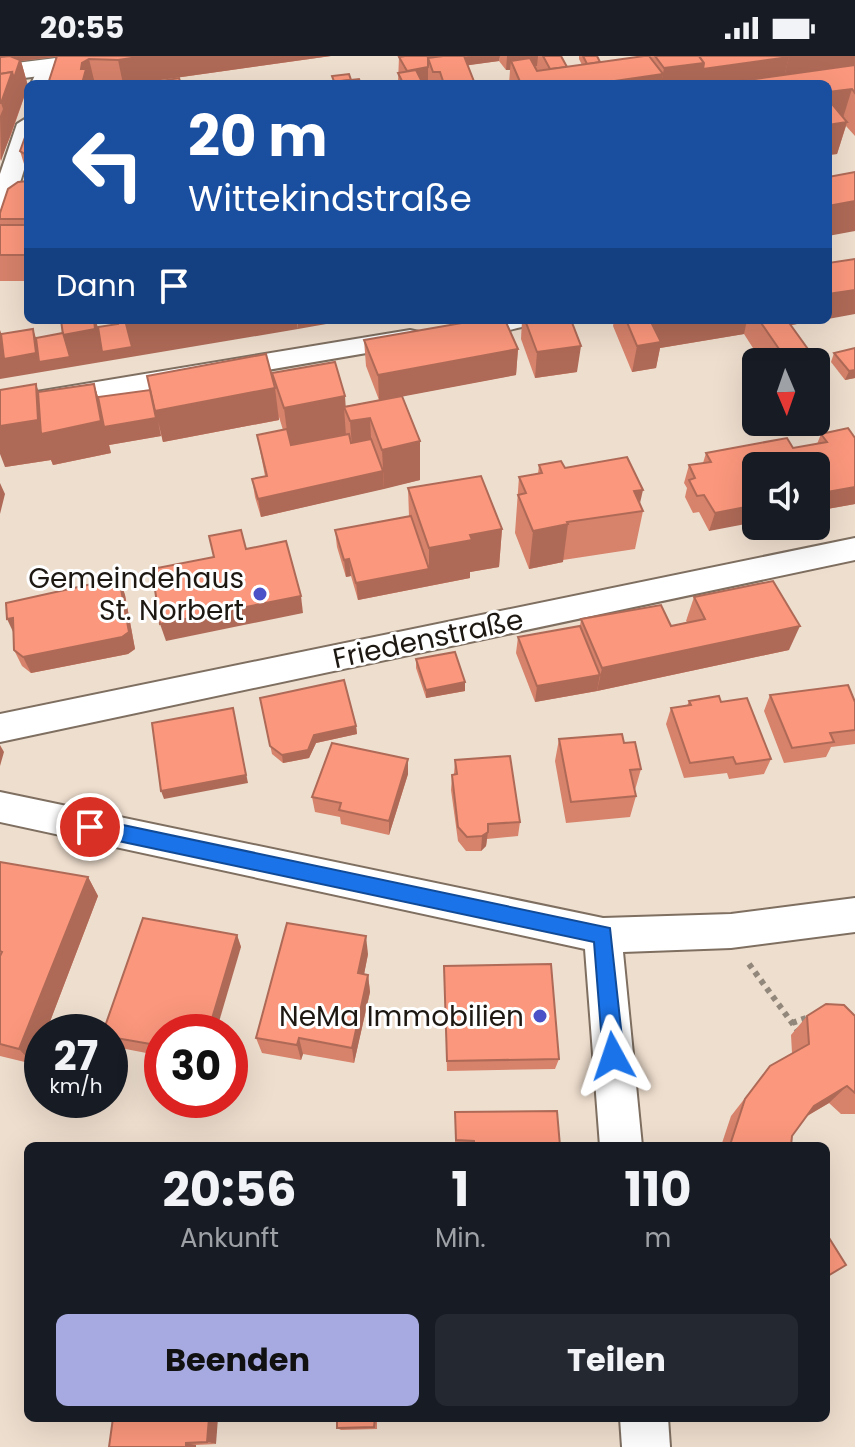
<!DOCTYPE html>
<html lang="de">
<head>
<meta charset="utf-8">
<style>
  body { margin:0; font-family:Poppins,sans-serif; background:#242831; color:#f1f3f6; height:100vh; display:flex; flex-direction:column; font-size:30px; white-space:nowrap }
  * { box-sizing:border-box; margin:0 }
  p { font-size:26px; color:#9ea1a6 }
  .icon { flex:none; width:44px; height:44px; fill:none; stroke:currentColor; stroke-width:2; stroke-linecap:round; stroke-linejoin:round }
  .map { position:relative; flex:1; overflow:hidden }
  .sheet { position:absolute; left:24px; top:1086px; width:806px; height:280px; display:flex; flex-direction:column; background:#171b24; border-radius:12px; box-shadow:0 8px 32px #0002 }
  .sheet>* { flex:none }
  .top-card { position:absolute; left:24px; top:24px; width:808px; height:244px; border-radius:12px; box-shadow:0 8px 32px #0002; background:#1a4fa0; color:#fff; overflow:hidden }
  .needle { width:52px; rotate:178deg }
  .controls { position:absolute; left:742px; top:292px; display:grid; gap:16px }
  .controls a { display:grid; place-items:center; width:88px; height:88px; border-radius:12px; background:#171b24; box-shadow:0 8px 32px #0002; font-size:40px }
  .speed { position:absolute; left:24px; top:958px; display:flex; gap:16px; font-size:40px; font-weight:700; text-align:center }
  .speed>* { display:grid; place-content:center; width:104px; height:104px; border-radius:50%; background:#171b24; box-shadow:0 8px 32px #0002; line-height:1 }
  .speed small { font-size:20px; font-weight:400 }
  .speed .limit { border:12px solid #d22; background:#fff; color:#111 }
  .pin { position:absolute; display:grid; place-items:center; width:68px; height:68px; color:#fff; margin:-34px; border:4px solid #fff; border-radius:50%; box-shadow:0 2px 8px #0007 }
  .me { position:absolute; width:88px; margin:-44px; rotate:355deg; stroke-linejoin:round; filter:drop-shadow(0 0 6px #0008) }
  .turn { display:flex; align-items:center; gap:28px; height:168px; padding:0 32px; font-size:36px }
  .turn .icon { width:104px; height:104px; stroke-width:2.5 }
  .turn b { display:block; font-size:56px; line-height:68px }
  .then { display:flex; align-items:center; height:76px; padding:0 32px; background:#0003; gap:16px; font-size:30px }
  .eta { display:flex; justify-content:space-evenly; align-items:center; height:136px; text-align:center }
  .eta b { font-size:48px; font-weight:700; line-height:56px }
  .action { display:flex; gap:16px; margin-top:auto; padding:16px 32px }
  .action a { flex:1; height:92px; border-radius:12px; background:#a6aae0; color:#111; font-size:32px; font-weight:700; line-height:92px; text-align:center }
  .action a+a { background:#242831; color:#f1f3f6 }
  .status { display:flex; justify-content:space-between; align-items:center; height:56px; padding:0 40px; background:#171b24; direction:ltr }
  .status svg { height:22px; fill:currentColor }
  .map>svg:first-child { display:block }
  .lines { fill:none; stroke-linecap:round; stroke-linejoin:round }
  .minor-casing { stroke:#7e6f61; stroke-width:4 }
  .secondary-casing { stroke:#7e6f61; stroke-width:4 }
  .path { stroke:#92877b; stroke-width:6; stroke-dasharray:5 5; stroke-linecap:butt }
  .minor { fill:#fff; fill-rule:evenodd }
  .secondary { fill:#fff; fill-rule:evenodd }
  .wall { fill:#d7826b }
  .shaded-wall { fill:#af6a57 }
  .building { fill:#fa977c; stroke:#af6a57; stroke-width:2 }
  .route { fill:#1a73e8; stroke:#114b97; stroke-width:2 }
  .poi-dot { fill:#4b51c6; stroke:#fff; stroke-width:3 }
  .labels { text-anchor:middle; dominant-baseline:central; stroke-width:6; stroke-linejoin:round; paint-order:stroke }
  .poi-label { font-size:28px; fill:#1e1812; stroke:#fff; text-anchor:end }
  .street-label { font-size:28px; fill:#1e1812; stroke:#fff }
</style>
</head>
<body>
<div class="status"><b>20:55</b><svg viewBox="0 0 49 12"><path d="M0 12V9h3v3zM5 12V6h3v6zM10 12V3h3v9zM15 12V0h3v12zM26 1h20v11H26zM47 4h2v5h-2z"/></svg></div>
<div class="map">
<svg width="855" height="1391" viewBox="0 0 855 1391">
  <rect width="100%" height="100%" fill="#eedece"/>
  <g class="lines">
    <defs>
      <g id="minor">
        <polygon points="47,6 57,12 51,28 31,28 40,8"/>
        <polygon points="28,61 28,101 12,152 8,157 0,159 0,118 17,68"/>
        <path d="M530 264 526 270C505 275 474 284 453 279L449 273 453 267 467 264Z"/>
        <polygon points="410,274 419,276 423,282 419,288 0,360 0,342"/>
        <polygon points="855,482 855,504 0,686 0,658"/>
        <polygon points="0,736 603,862 731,858 855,842 855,876 731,892 623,896 642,1090 600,1090 585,893 0,766"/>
        <polygon points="620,1362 668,1362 670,1391 622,1391"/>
      </g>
      <polygon id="secondary" points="72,0 148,0 144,6 135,8 0,25 0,9"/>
    </defs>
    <use href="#minor" class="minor-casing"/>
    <use href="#secondary" class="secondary-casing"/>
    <g class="path">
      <polyline points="749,908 798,975"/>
      <polyline points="792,967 809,961"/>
    </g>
    <use href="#minor" class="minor"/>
    <use href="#secondary" class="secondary"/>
  </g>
  <g class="wall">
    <polygon points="3,0 331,0 132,28 48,28 56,1 21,5 28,30 11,79 0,105 0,1"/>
    <polygon points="405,0 500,0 499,5 468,9 475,28 382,28 398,26 399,1"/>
    <polygon points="500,0 561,0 567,11 582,9 579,3 579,0 597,0 600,6 644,0 855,0 855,80 846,70 837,98 828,99 828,28 509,28 510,14 506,14 499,5"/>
    <polygon points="28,73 28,121 20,95"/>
    <polygon points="28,125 28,225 0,225 0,157"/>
    <polygon points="522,264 571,264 577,316 535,322 521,283"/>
    <polygon points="614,264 821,264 791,269 816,306 762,306 744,278 660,292 656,312 632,316 613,270"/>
    <polygon points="364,284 518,293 516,319 402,340 420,385 420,424 261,461 255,441 252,423 265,420 257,379 283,374 279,361 279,364 163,386 158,365 161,380 109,389 111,397 53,409 51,404 5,411 36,328 38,336 94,328 98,341 273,324 272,317 346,350 379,344 366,310"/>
    <polygon points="834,297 855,322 845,324 831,306"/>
    <polygon points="848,372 855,448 816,455 816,410 709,475 699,456 693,457 685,441 687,432 684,427 689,409 703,407 706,397 793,392 817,388 821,378"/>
    <polygon points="539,409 565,412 640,447 643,455 635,493 563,504 563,506 529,513 515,477 519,421 538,418"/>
    <polygon points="408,432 502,473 499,511 470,516 470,522 358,544 351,520 346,521 337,491 335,474 409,460"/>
    <polygon points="119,522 125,539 135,593 128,598 31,617 22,610 14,594 13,577"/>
    <polygon points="694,541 789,594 597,635 535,646 516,597 518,581 580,570 581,563 671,570 687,566 686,565"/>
    <polygon points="416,603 465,635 426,642 416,612"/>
    <polygon points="770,639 855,646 855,688 831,691 826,701 784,707 764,655"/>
    <polygon points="260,642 356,670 357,678 316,687 309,702 283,707 272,698"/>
    <polygon points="689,645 721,646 771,703 764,718 729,723 727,717 684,722 666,668 671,652 687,650"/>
    <polygon points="559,683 624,687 641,713 635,734 636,740 630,761 566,767 555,705"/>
    <polygon points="408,703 408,718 389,779 341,768 340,761 315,756 312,741"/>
    <polygon points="455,704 520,766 518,780 487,783 486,790 481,795 466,795 458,785 451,734 452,719 454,718"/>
    <polygon points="0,806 88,821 98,840 46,976 42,976 42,986 33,1008 0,1000"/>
    <polygon points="237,879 241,891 162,976 162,1000 110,990 110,976"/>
    <polygon points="368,898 364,918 368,919 370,936 354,1007 303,998 301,1004 262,997 256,982"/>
    <polygon points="444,910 559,1003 555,1013 447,1015"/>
    <polygon points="807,960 855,960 855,1058 841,1058 829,1047 805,1061 792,1080 791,1090 721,1090 731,1060 770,1010 792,997 791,979"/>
    <polygon points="455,1056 560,1090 455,1090"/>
    <polygon points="113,1362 216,1388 196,1389 196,1391"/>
    <polygon points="377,1362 377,1373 341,1374 337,1372"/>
  </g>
  <g class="shaded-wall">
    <polygon points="3,0 61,0 21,5 28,30 1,105 0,60 3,53 1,47 12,16 20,5 5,7"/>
    <polygon points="145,0 331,0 132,28 123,28 118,4"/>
    <polygon points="469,0 500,0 499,5 463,10 440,16 459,1"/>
    <polygon points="507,0 538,0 537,10 514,13 511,5 510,14 506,14"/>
    <polygon points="789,0 855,0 855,16 783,26"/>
    <polygon points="789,1 783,26 771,28 661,28 664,12 704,7"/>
    <polygon points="89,3 95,28 84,28 81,13 82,7"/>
    <polygon points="428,11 428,28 407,28 407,15"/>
    <polygon points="663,18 661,28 594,28"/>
    <polygon points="852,33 842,65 828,67 828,36"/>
    <polygon points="847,66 837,98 828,99 828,69"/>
    <polygon points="855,145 855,175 828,180 828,150"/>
    <polygon points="855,234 855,258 828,263 828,238"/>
    <polygon points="94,264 96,264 100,281 125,264 297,264 298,273 0,323 0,274 8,296 33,273 39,291"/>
    <polygon points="297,264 349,264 298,273"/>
    <polygon points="675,264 747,264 744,278 660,292 656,312 632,316 637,290 652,268"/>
    <polygon points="770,264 821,264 767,273"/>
    <polygon points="581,290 577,316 535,322 537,296"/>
    <polygon points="518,293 516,319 379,345 378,319"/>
    <polygon points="823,314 816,334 816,315"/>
    <polygon points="855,314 855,322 845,324 849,315"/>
    <polygon points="36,328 50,368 94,328 104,360 151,334 275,332 279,364 163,386 158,365 161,380 109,389 111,397 53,409 51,404 5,411 0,398 0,370"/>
    <polygon points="345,340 346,355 344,351 346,380 289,391 284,352"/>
    <polygon points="370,362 372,401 353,405 350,365"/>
    <polygon points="420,385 420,424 384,433 382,394"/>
    <polygon points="383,415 384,433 261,461 258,443"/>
    <polygon points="0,427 5,438 0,458"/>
    <polygon points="855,431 855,448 816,455 816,438"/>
    <polygon points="643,434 638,456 634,435"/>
    <polygon points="756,449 756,466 709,475 715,457"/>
    <polygon points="568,468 563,506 529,513 533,475"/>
    <polygon points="502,473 499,511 470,516 470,522 429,530 429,492 470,479"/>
    <polygon points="349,503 351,520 346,521 344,504"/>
    <polygon points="429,513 429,530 358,544 356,527"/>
    <polygon points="119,522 125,539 135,593 128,598 31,617 23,601"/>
    <polygon points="301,540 303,557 166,585 160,568"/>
    <polygon points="13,562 15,580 7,563"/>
    <polygon points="800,570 789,594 597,635 602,612"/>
    <polygon points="600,619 597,635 535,646 537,630"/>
    <polygon points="465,626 465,635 426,642 426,634"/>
    <polygon points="233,652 248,727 164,743 161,735"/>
    <polygon points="356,670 357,678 316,687 309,702 283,707 282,699 314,679"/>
    <polygon points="0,689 4,696 0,710"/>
    <polygon points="408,703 408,718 389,779 389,765"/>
    <polygon points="488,776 486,790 481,795 482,780"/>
    <polygon points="88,821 98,840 46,976 42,976 42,986 33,1008 19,993"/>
    <polygon points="237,879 241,891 216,976 208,976"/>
    <polygon points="366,880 368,898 361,934 358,917"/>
    <polygon points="368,919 370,936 354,1007 352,992"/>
    <polygon points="299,982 303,998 301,1004 297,989"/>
    <polygon points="847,1030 829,1047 797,1066 814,1050"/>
    <polygon points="209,1362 218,1362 216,1388 207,1386"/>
    <polygon points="186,1387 196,1389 196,1391 186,1391"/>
  </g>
  <g class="building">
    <polygon points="10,0 20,4 14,22 12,16 0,18 0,1"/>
    <polygon points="57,0 145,0 118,4 89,3 82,7 81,13 86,13 83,24 88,24 88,28 48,28"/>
    <polygon points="405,0 443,0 428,2 428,11 407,15 399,1"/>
    <polygon points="443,0 464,0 475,28 444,28 440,16 433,16 428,2"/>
    <polygon points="543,0 561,0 567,11 550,13"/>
    <polygon points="583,0 597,0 600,6 587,8"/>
    <polygon points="644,0 649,0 663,18 594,28 521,28 511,5 530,2 537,15"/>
    <polygon points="655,0 699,0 704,7 664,12"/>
    <polygon points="699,0 788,0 789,1 703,13 704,7"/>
    <polygon points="855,9 855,37 852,33 828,36 828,28 719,28"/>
    <polygon points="416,14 423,28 382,28 402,25 398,17"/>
    <polygon points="12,16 1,47 0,47 0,18"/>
    <polygon points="349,18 351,24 341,25 341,28 335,28 332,20"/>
    <polygon points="179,22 181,28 154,28 154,26"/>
    <polygon points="359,23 361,28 342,28 341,25"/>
    <polygon points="828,43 847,66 828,69 833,74 828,75"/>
    <polygon points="28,73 28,100 20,95"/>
    <polygon points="855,116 855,145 828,150 828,121"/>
    <polygon points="28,125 28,163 0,163 0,157 8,133 18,126"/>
    <rect x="0" y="169" width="28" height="30"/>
    <polygon points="855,203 855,234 828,238 828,207"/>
    <polygon points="61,264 94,264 95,273 63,279"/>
    <polygon points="117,264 125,264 132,291 102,296 98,271 118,268"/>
    <polygon points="479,264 505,264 518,293 378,319 364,284"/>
    <polygon points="525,264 571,264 581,290 537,296"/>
    <polygon points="626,264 675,264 652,268 661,286 637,290"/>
    <polygon points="759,264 787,264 823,314 816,315 816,306 788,306"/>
    <polygon points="33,273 36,297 4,303 1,278"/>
    <polygon points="63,277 70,301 39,306 36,282"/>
    <polygon points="855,292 855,314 849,315 834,297"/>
    <polygon points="266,298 275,332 155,355 147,320"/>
    <polygon points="335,306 345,340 284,352 272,317"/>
    <polygon points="36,328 38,364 0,370 0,334"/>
    <polygon points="94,328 101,365 41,378 38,336"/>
    <polygon points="150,334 156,362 104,371 98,341"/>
    <polygon points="402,340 420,385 382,394 370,362 350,365 344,351"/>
    <polygon points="848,372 855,382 855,431 816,438 816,410 756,410 756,449 715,457 704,439 697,440 689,424 695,422 689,409 711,406 706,397 787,382 793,392 827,386 821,378"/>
    <polygon points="287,373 291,389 349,378 351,387 371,383 383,415 258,443 252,423 267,420 257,379"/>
    <polygon points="627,401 643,434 634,435 643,455 567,466 568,468 533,475 518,439 526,437 519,421 542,417 539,409 561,405 565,412"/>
    <polygon points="481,420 502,473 470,479 472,484 429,492 408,432"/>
    <polygon points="411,460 429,513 356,527 349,503 344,504 335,474"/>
    <polygon points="241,474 246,493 286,485 301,540 160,568 152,513 214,501 209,480"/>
    <polygon points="119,522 129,576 122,581 23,601 14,594 13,562 7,563 6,547"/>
    <polygon points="773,525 800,570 602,612 581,563 661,549 671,570 705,563 694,541"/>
    <polygon points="580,570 600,619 537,630 518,581"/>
    <polygon points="455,596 465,626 426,634 416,603"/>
    <polygon points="344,624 356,670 314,679 308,694 282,699 270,690 260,642"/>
    <polygon points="848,629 855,646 855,674 830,677 834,686 792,692 770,639"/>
    <polygon points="719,640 721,646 747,642 771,703 736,708 733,701 690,707 671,652 691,649 689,645"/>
    <polygon points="233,652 246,719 161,735 152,667"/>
    <polygon points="622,678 624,687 635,686 641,713 630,714 636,740 571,746 559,683"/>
    <polygon points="332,687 408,703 389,765 339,754 341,747 312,741"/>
    <polygon points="510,700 520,766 488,768 488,776 482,780 467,781 458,771 452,719 457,718 455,704"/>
    <polygon points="0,806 88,821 19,993 0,988 0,900 2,896 0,895"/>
    <polygon points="143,862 237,879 208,976 162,976 162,990 110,981 110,976 103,976"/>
    <polygon points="287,867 366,880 358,917 368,919 352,992 299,982 297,989 256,982"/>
    <polygon points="551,908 559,1003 447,1005 444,910"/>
    <polygon points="826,948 844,949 855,960 855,1037 847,1030 814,1050 792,1080 791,1090 731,1090 731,1086 745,1043 770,1010 809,988 807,960"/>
    <polygon points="557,1055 560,1090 474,1090 474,1085 456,1084 455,1056"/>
    <polygon points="826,1177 846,1209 826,1221"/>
    <polygon points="113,1362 209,1362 207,1386 186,1387 186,1391 109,1391"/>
    <polygon points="337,1362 375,1362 374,1371 337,1372"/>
  </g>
  <polygon class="route" points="90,762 610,872 624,1000 621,1007 613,1010 606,1007 603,1000 594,886 90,779 84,776 81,771 84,765"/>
  <g class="poi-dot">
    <circle cx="260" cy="538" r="8"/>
    <circle cx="540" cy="960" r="8"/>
  </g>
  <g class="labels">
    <g class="poi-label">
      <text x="244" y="522">Gemeindehaus<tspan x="244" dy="32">St. Norbert</tspan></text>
      <text x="524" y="960">NeMa Immobilien</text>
    </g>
    <g class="street-label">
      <text transform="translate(428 583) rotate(-12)">Friedenstraße</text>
    </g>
  </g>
</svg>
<div class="controls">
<a><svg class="needle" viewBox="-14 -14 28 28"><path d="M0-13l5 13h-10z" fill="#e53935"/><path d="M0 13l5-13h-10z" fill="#9ea1a6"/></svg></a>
<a><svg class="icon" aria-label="sound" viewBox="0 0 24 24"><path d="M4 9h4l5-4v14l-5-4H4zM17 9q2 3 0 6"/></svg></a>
</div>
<div class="speed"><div>27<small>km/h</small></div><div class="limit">30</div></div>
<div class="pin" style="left:90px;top:771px;background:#d93025"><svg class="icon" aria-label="arrive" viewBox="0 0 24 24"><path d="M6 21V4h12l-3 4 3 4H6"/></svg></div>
<svg class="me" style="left:613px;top:1000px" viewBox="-20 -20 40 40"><path d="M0-17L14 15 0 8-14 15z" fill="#1a73e8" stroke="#fff" stroke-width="4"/></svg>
<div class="top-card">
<div class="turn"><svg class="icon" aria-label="left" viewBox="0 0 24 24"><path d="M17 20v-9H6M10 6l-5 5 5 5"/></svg><div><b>20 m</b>Wittekindstraße</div></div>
<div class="then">Dann<svg class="icon" aria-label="arrive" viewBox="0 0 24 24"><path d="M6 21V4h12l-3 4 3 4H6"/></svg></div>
</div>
<section class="sheet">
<div class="eta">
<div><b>20:56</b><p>Ankunft</p></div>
<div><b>1</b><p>Min.</p></div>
<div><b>110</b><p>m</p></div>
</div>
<div class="action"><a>Beenden</a><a>Teilen</a></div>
</section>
</div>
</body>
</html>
